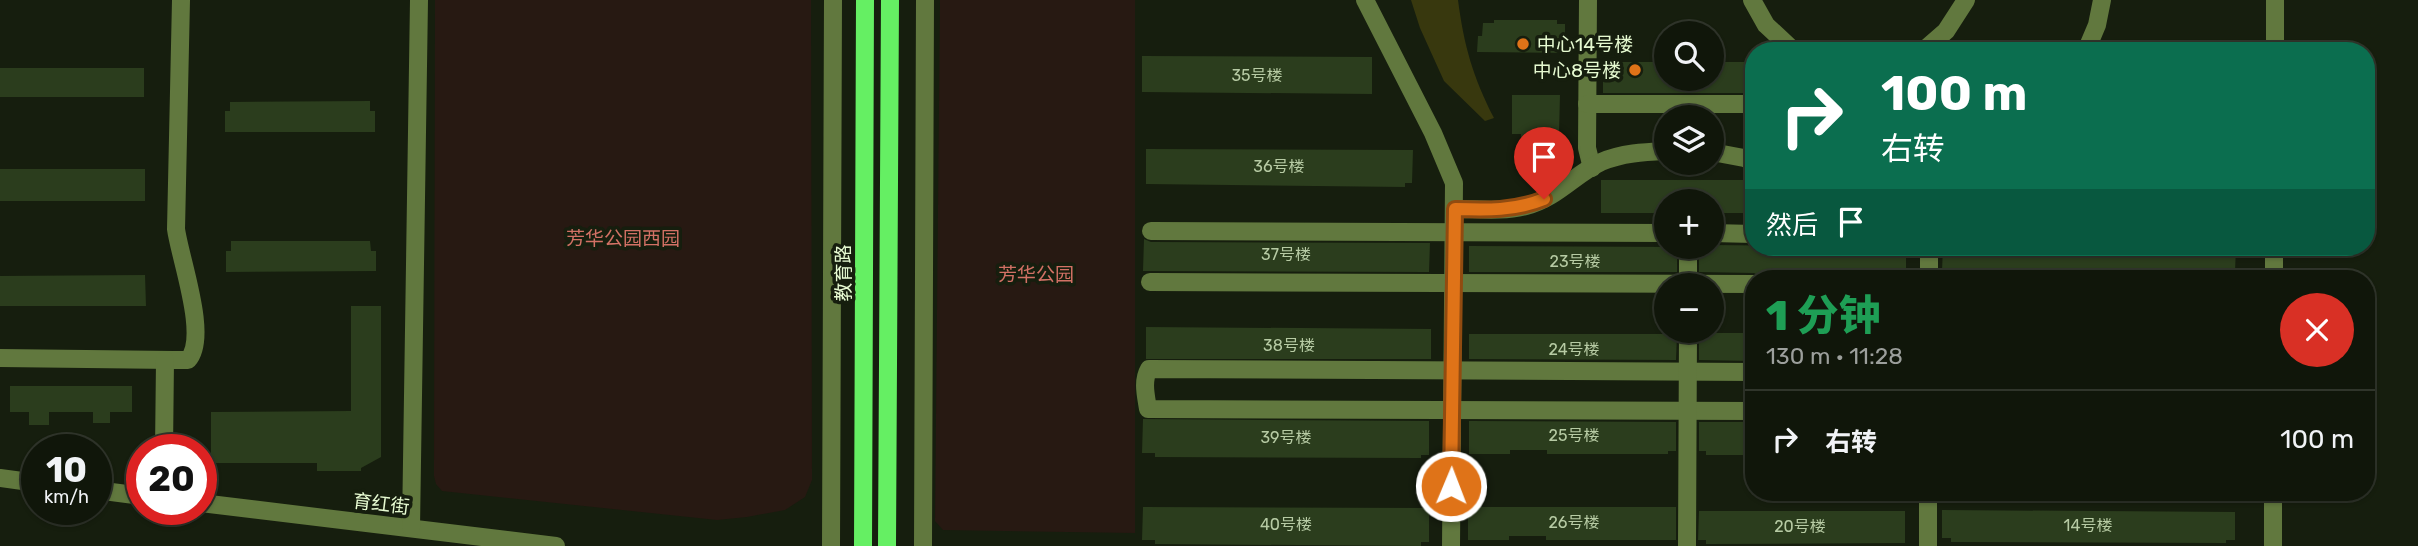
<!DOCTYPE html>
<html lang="zh">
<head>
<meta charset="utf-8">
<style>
  body { margin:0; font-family:Rubik,"Noto Sans SC",sans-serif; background:#191f13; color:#f1f3f6; height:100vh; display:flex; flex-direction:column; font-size:26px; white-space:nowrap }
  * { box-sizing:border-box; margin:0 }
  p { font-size:23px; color:#9c9f9c }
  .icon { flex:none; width:38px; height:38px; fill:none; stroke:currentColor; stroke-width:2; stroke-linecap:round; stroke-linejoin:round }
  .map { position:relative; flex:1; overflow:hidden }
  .details { position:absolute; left:1745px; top:270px; width:630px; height:231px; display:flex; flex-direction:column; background:#10160a; border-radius:28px; box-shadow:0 2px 5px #0004,0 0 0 2px #30352b }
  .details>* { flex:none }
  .banner { position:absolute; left:1745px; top:42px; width:630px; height:214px; border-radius:28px; box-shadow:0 2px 5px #0004,0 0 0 2px #30352b; background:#0b6e4f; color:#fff; overflow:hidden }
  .buttons { position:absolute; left:1654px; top:21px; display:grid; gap:14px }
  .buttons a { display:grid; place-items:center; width:70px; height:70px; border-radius:50%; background:#10160a; box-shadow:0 2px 5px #0004,0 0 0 2px #30352b; font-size:35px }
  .speed { position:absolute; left:21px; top:434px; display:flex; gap:14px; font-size:35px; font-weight:700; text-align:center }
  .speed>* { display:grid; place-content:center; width:91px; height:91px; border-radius:50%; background:#10160a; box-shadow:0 2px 5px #0004,0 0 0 2px #30352b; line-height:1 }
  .speed small { font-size:18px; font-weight:400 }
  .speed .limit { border:10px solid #d22; background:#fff; color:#111 }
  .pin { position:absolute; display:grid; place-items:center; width:60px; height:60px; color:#fff; margin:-72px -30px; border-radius:50% 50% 50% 0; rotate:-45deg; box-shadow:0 0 7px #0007 }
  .pin .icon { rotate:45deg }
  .me { position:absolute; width:77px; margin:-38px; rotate:1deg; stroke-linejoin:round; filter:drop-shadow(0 0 5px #0008) }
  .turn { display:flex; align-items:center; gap:24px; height:147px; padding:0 21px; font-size:32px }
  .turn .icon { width:91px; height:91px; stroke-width:2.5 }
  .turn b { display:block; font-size:49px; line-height:60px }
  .then { display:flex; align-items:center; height:66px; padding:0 21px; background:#0003; gap:14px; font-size:26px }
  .round { display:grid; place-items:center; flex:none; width:74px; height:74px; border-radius:37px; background:#191f13 }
  .headline { display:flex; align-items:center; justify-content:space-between; height:119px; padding:0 21px }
  h1 { font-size:42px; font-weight:800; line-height:52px; color:#1e9e55 }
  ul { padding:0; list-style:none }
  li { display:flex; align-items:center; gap:21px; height:98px; padding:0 21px; border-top:2px solid #30352b }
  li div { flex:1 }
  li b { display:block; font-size:26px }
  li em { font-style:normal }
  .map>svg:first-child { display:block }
  .green { fill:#271912 }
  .water { fill:#38380e }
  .building { fill:#2b3d1d }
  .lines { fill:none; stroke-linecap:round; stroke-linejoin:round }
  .minor { stroke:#61783e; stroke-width:18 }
  .major { stroke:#65ef63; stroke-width:18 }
  .route-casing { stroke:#914b10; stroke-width:18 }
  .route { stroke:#df7318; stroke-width:12 }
  .poi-dot { fill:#df7318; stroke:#161e0e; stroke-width:2.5 }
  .labels { text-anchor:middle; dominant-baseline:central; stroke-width:7; stroke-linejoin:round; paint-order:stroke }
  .number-label { font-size:16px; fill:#b7cba4 }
  .poi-label { font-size:19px; fill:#e6fad1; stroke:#161e0e; text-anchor:start }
  .park-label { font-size:19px; fill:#d27165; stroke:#161e0e }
  .street-label { font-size:19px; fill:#e6fad1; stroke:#161e0e }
</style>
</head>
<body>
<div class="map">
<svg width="2418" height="546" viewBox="0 0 2418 546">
  <rect width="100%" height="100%" fill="#161e0e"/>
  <g class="green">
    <polygon points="435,0 811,0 812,480 805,497 785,510 747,517 717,520 442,491 436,484 434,476"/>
    <polygon points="940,0 1135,0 1135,533 943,530 935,521"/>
  </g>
  <path class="water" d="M1411 0H1458C1464 46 1473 77 1494 118L1485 121 1444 81 1420 28Z"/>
  <g class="building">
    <polygon points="1494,20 1557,20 1557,24 1565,24 1565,36 1569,36 1569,53 1477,52 1478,36 1482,36 1483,23 1494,23"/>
    <polygon points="1142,56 1372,57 1372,94 1142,92"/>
    <polygon points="1603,62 1666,62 1666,79 1712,79 1712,62 1754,62 1754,93 1603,93"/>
    <rect x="0" y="68" width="144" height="29"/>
    <polygon points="1512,95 1560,95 1559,134 1540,134 1540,138 1521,138 1521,134 1512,134"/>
    <polygon points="370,101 370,111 375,111 375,132 225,132 225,111 230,111 230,102"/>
    <polygon points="1146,149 1413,150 1412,183 1405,183 1405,187 1146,184"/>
    <rect x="0" y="169" width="145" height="32"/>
    <polygon points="1601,180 1748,180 1748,213 1712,213 1712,201 1666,201 1666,213 1601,213"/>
    <polygon points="1144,239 1151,242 1430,243 1429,272 1143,271"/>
    <polygon points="231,241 370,241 371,251 376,251 376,271 226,272 226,251 231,251"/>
    <polygon points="1712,245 1906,247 1906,277 1763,278 1754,273 1699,272 1699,247 1712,247"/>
    <polygon points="1469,246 1677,247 1677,272 1469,272"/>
    <polygon points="1943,247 2236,247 2235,272 2226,272 2226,276 1952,274 1952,271 1942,271"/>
    <polygon points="145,275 146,306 0,306 0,276"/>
    <polygon points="351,306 381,306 381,457 361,468 361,471 317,471 317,463 211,463 211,412 351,411"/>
    <polygon points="1146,327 1431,329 1431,359 1146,359"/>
    <polygon points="1699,333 1754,333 1754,361 1699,360"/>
    <polygon points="1469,334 1677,334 1676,360 1469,359"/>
    <polygon points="10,386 132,386 132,412 110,412 110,423 93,423 93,412 49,412 49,425 29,425 29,412 10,412"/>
    <polygon points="1143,419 1429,421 1429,455 1421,455 1421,458 1155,457 1155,453 1142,453"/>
    <polygon points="1469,421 1676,422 1676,451 1668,451 1668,454 1547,454 1547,450 1510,450 1510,454 1469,454"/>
    <polygon points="1699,422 1754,422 1754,451 1747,451 1747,455 1706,455 1706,451 1699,451"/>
    <polygon points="1143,507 1429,508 1429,542 1421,542 1421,546 1155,544 1155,540 1142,540"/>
    <polygon points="1468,507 1676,507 1676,540 1546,540 1546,536 1509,536 1509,540 1468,540"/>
    <polygon points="1942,510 2235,512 2235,540 2226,540 2226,543 1951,542 1951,538 1942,538"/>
    <polygon points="1699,511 1905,511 1905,543 1706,544 1706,540 1698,540"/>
  </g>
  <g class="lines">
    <g class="minor">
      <polyline points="1365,0 1433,133 1454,183 1451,546"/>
      <polyline points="1588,0 1587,148 1592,168"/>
      <polyline points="1752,0 1766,25 1794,51"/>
      <polyline points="1923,51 1946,31 1966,0"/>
      <polyline points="2086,51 2097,25 2102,0"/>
      <polyline points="2275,51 2275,0"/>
      <polyline points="1587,104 1754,104"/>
      <polyline points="1712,152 1744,158 1754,162"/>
      <path d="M1455 209C1478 209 1503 212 1526 206 1557 198 1575 174 1601 162 1622 153 1644 152 1666 151"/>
      <polyline points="1151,231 1666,233"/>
      <polyline points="1712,233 1754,234"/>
      <polyline points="1929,278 1929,247"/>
      <polyline points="2274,278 2274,247"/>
      <polyline points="1150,282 1754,284"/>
      <polyline points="1688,285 1688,247"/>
      <path d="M0 358 173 360H188C209 337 180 259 176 229L181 0"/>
      <path d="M1754 372 1149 369C1142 381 1146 396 1148 409L1754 411"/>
      <polyline points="164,450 165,360"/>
      <polyline points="0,478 37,483"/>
      <polyline points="96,490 142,496"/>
      <polyline points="1928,492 1928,546"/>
      <polyline points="201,503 556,546"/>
      <polyline points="411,528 419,0"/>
      <polyline points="831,546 833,0"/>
      <polyline points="923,546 925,0"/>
      <polyline points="1687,546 1688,331"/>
      <polyline points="2273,546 2273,492"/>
    </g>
    <g class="major">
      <polyline points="863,546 865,0"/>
      <polyline points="887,546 890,0"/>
    </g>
  </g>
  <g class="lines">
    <defs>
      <path id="route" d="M1451 486 1455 209C1486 210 1515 211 1544 199"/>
    </defs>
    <use href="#route" class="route-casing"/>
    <use href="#route" class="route"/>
  </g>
  <g class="poi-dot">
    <circle cx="1523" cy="44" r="7"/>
    <circle cx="1635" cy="70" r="7"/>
  </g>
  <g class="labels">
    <g class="number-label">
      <text x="1257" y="75">35号楼</text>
      <text x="1279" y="166">36号楼</text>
      <text x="1286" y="254">37号楼</text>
      <text x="1575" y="261">23号楼</text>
      <text x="1289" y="345">38号楼</text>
      <text x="1574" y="349">24号楼</text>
      <text x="1574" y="435">25号楼</text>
      <text x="1286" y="437">39号楼</text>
      <text x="1574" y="522">26号楼</text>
      <text x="1286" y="524">40号楼</text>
      <text x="2088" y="525">14号楼</text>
      <text x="1800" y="526">20号楼</text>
    </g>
    <g class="poi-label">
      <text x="1537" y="44">中心14号楼</text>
      <text x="1621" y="70" text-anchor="end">中心8号楼</text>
    </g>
    <g class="park-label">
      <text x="623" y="238">芳华公园西园</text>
      <text x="1036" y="274">芳华公园</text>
    </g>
    <g class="street-label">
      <text transform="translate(843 273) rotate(-90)">教育路</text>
      <text transform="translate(381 504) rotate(7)">育红街</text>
    </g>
  </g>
</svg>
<div class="buttons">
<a><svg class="icon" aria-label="search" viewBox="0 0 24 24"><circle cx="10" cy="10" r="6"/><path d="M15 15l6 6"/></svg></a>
<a><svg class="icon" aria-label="layers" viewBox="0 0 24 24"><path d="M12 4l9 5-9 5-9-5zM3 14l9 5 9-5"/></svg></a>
<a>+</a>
<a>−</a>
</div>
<div class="speed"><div>10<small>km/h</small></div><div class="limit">20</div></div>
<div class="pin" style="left:1544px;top:199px;background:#d93025"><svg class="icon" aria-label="arrive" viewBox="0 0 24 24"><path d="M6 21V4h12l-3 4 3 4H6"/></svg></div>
<svg class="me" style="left:1451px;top:486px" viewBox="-20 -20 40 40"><circle r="17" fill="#df7318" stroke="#fff" stroke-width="3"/><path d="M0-11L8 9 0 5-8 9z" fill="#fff"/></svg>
<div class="banner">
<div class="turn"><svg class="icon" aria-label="right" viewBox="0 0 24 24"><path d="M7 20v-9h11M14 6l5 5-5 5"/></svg><div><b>100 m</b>右转</div></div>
<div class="then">然后<svg class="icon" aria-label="arrive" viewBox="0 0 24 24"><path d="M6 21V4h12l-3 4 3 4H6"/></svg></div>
</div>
<section class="details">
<div class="headline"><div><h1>1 分钟</h1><p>130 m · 11:28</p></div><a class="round" style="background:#d93025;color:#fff"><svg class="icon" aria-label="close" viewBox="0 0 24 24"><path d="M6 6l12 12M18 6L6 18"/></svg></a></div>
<ul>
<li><svg class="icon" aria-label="right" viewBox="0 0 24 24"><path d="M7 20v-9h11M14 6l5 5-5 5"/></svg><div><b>右转</b></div><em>100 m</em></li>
</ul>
</section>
</div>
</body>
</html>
